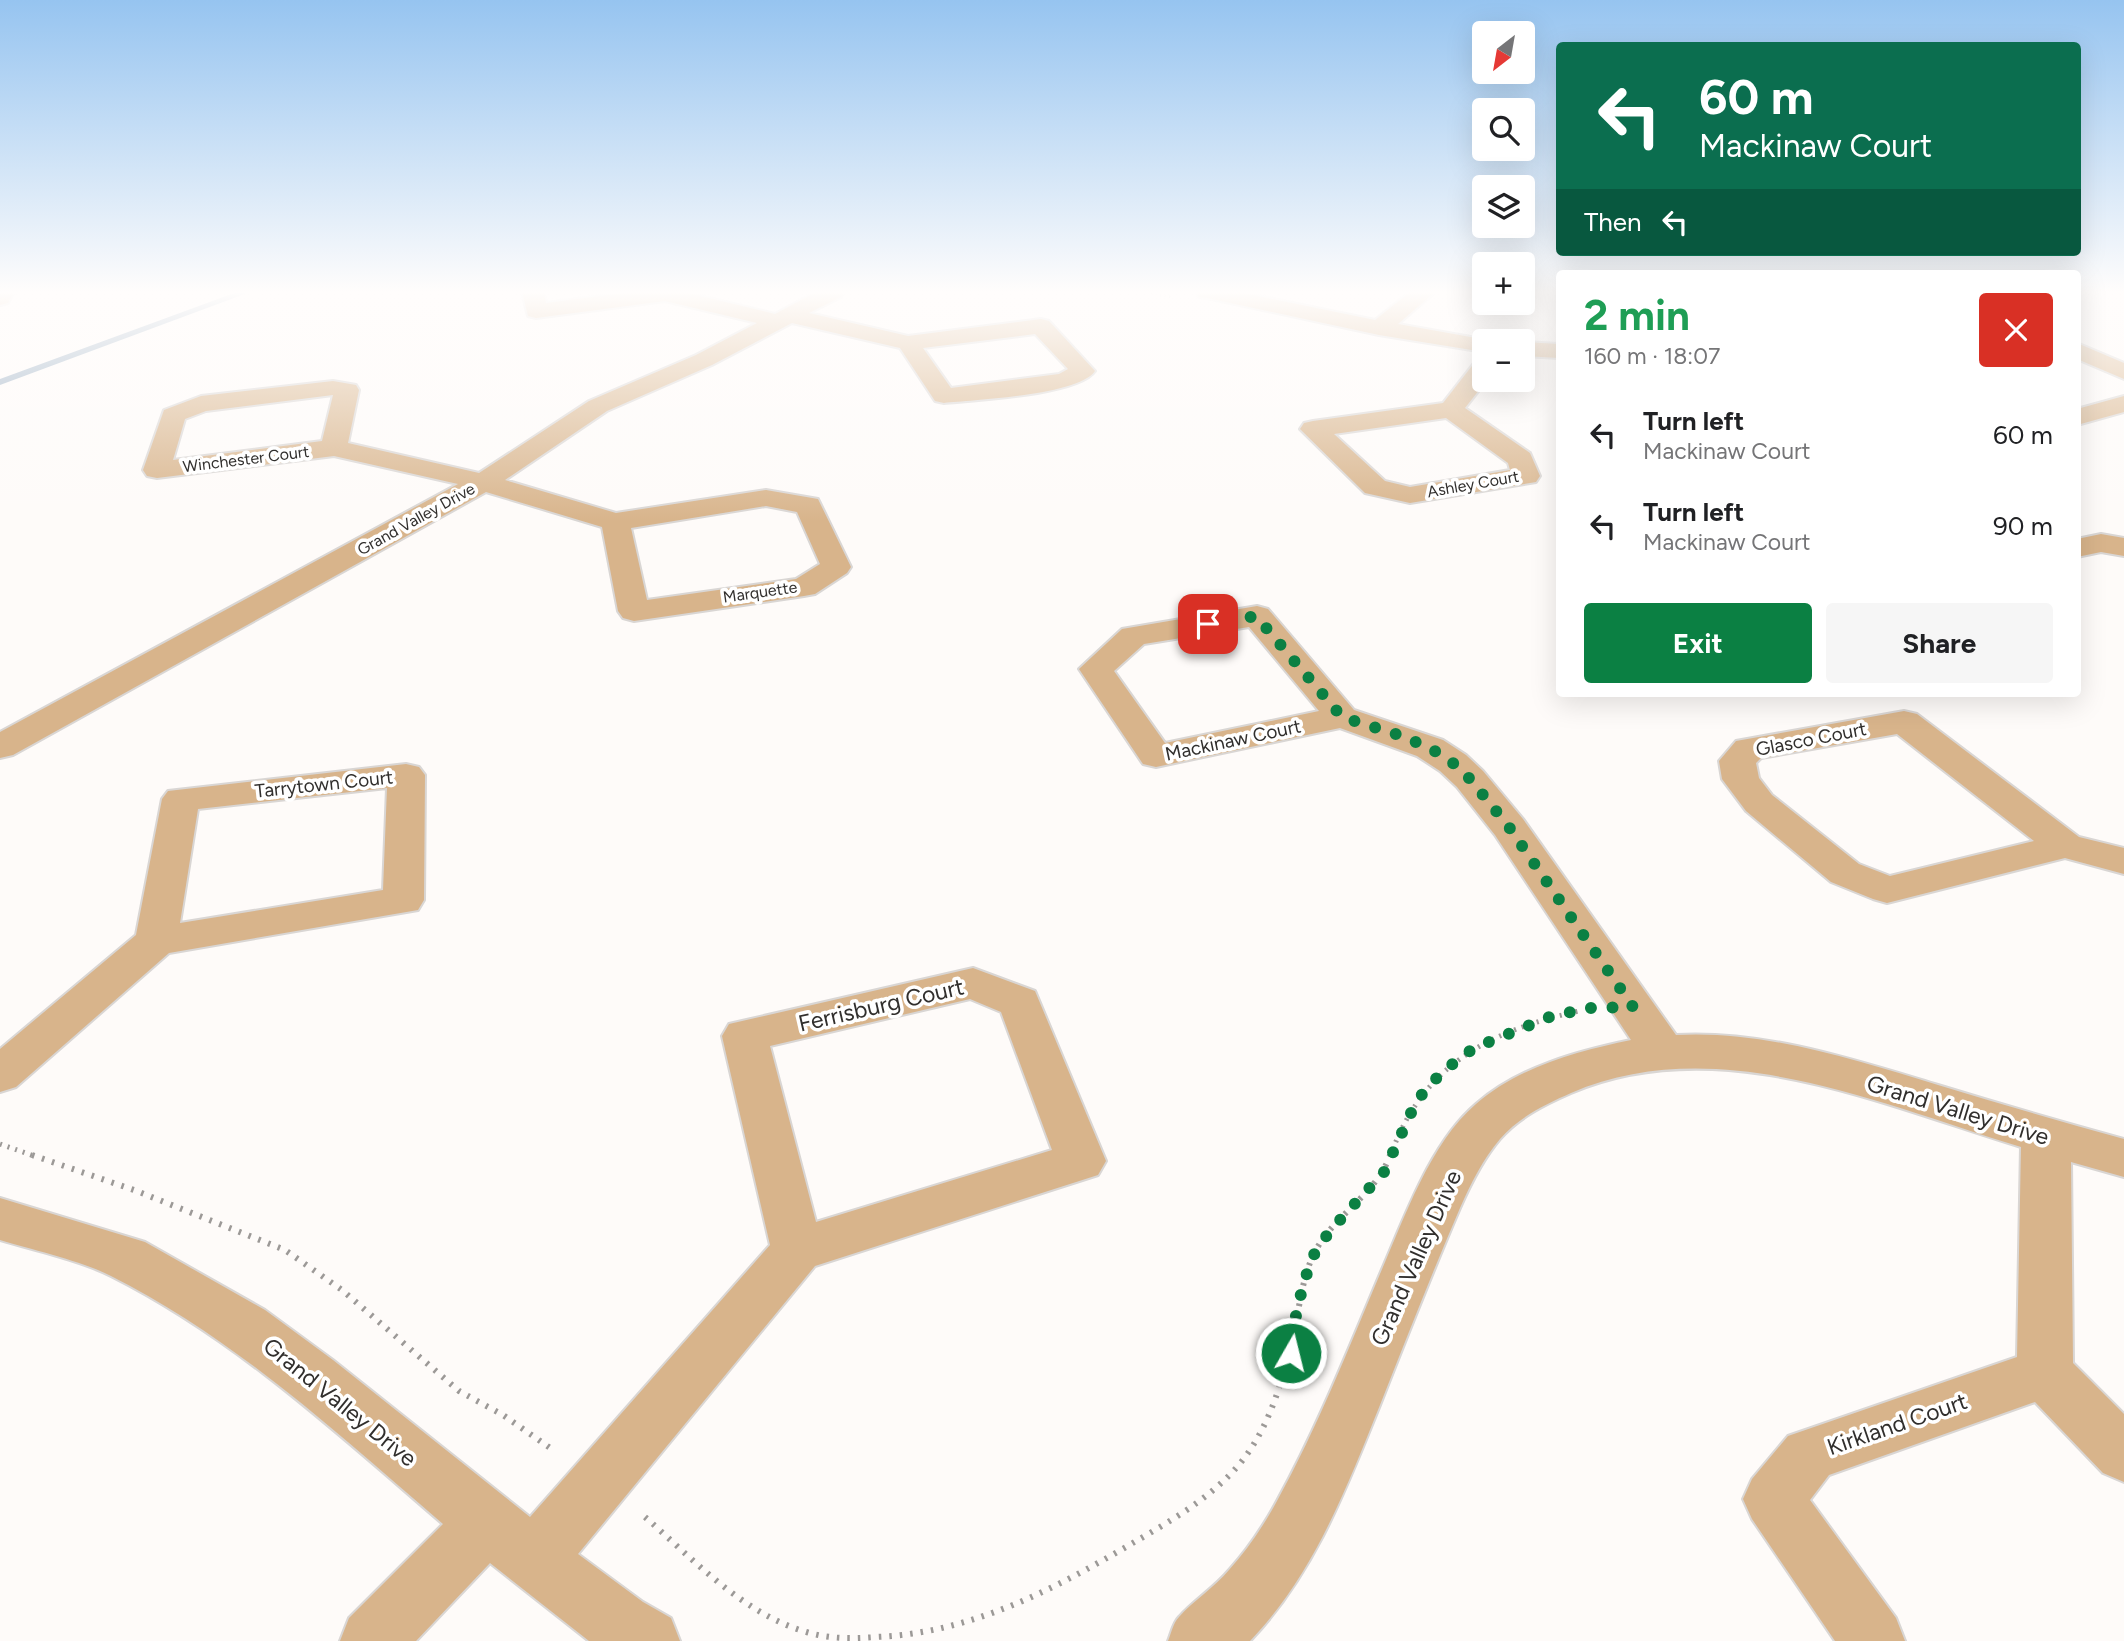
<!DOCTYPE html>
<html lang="en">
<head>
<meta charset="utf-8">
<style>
  body { margin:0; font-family:Figtree,sans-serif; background:#f6f6f6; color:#202124; height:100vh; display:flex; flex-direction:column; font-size:26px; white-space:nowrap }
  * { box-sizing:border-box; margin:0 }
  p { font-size:23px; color:#757577 }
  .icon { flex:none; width:38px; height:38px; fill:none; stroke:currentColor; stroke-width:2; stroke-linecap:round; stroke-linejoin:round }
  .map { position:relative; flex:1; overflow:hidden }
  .details { position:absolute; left:1556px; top:270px; width:525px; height:427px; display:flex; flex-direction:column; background:#fff; border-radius:7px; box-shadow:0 7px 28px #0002 }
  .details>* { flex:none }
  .top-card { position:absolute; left:1556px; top:42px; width:525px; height:214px; border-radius:7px; box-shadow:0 7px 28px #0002; background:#0b6e4f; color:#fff; overflow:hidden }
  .needle { width:46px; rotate:211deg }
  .buttons { position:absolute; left:1472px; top:21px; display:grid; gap:14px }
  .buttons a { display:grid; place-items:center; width:63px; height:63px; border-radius:7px; background:#fff; box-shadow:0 7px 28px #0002; font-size:35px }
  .pin { position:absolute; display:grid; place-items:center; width:60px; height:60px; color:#fff; margin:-30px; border-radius:14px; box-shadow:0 4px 10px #0006 }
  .me { position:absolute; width:77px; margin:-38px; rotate:8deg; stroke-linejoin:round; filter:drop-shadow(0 0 5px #0008) }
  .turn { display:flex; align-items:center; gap:24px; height:147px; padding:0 28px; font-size:32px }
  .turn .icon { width:91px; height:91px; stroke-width:2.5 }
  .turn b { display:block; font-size:49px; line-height:60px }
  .then { display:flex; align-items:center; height:66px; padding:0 28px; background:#0003; gap:14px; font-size:26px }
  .round { display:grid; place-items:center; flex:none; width:74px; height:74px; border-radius:7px; background:#f6f6f6 }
  .overview { display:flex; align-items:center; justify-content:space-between; height:119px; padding:0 28px }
  h1 { font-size:42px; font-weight:700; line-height:52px; color:#1e9e55 }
  .primary-button { display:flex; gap:14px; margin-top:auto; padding:14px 28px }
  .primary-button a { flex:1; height:80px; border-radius:7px; background:#0b8043; color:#fff; font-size:28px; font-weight:700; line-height:80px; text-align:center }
  .primary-button a+a { background:#f6f6f6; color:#202124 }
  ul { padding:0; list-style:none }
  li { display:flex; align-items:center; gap:21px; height:91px; padding:0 28px }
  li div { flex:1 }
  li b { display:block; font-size:26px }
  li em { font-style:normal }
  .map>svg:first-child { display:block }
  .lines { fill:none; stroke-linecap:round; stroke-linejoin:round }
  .stream { fill:#92a9bf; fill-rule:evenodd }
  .minor-casing { stroke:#d9d6d4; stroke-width:4 }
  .path-far2 { stroke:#9c9997; stroke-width:2.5; stroke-dasharray:1 3.5; stroke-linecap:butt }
  .path-far1 { stroke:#9c9997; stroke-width:5; stroke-dasharray:2 6; stroke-linecap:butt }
  .path { stroke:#9c9997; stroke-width:6; stroke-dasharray:2.5 8; stroke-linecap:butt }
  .minor { fill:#d8b48b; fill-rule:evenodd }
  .route { stroke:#0b8043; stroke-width:12; stroke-dasharray:0 21.6 }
  .labels { text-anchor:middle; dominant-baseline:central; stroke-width:7; stroke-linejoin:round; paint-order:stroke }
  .far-street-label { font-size:16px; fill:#312f2d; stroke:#fff }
  .street-label { font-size:19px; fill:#312f2d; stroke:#fff }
  .near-street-label { font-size:23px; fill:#312f2d; stroke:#fff }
</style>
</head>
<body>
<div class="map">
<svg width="2124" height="1641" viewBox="0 0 2124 1641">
  <rect width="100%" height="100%" fill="#fefbf9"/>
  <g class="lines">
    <polygon class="stream" points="237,292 250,292 0,385 0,379"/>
    <defs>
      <g id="minor">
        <polygon points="0,292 14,292 8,303 0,305"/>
        <path d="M522 292H544L546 303 630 292H684L775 314 816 292H844L841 297 809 313 908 336 1041 319 1049 321 1095 371C1079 395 975 400 944 403L935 401 900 348 792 323 712 365 607 411 505 480 616 513 766 490 818 499 851 567 847 573 815 594 804 596 634 621 623 618 618 611 602 527 486 492 13 755 0 758V732L458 484 334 456 157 478 147 476 143 470 164 410 201 396 333 381 356 385 359 390 348 443 479 473 589 401 696 355 757 323 665 301 536 318 528 316ZM1035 334 1068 369 1059 374 951 388 923 348ZM333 395 322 441 173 460 185 419 206 411ZM766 506 797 512 820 564 796 579 647 600 631 528Z"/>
        <polygon points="1196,292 1239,292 1375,320 1410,292 1435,292 1398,324 1493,341 1484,341 1484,352 1379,335 1207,298 1199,297"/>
        <polygon points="1522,342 1559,344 1559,358 1522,356"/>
        <polygon points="2077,343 2124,363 2124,379 2077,359"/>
        <path d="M1484 360V380H1487L1465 408 1530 453 1540 476 1536 482 1410 503 1365 493 1300 429 1304 423 1313 421 1443 403 1475 362ZM1446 418 1508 463 1510 470 1410 487 1385 481 1334 434Z"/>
        <polygon points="2124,396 2124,412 2077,425 2077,409"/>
        <polygon points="2101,534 2124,538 2124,556 2101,552 2077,557 2077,539"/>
        <path d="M1257 606 1268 609 1354 710 1443 740 1466 755 1483 771 1523 819 1676 1035C1765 1030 1855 1060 1938 1085 2000 1104 2062 1122 2124 1139V1177L2071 1162 2073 1363 2124 1414V1482L2103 1473 2035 1402 1829 1475 1810 1500 1896 1618 1905 1641H1835L1752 1519 1743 1499 1752 1479 1788 1436 2017 1357 2021 1147C1880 1104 1717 1030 1571 1093 1546 1104 1519 1117 1500 1139 1483 1159 1471 1183 1460 1208 1432 1273 1406 1339 1380 1405 1346 1489 1314 1574 1250 1641H1168C1171 1634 1173 1623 1179 1617 1194 1600 1214 1588 1229 1570 1248 1549 1264 1525 1277 1501 1317 1428 1348 1350 1380 1274 1404 1219 1430 1143 1476 1104 1518 1067 1578 1051 1631 1040L1495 835 1457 787 1440 771 1417 756 1340 728 1156 767 1143 764 1079 669 1122 629ZM1249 627 1319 711 1165 743 1114 671 1144 644Z"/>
        <path d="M1904 711 1917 714 2079 837 2124 848V874L2065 858 1887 903 1873 899 1831 882 1746 811 1722 779 1719 761 1736 741ZM1897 734 2034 841 1890 876 1859 864 1772 795 1759 778 1756 763 1761 758Z"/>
        <path d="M406 764 419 767 425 775 424 900 418 910 169 953 16 1087 0 1092V1049L136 935 162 799 168 791ZM387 788 383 890 180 923 198 809Z"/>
        <path d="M973 968 1035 991 1106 1161 1098 1175 815 1266 578 1554 643 1602 671 1618 680 1641H589L490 1563 416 1641H340L349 1618 443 1524C338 1434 236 1339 111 1276 82 1261 33 1250 0 1240V1198L145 1242 265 1310 333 1360 530 1517 770 1245 722 1036 729 1024ZM970 999 1001 1012 1052 1150 816 1222 770 1046Z"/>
      </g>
    </defs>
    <use href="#minor" class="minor-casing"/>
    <polyline class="path-far2" points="1147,292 1171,297"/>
    <g class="path-far1">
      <polyline points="0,1144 37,1157"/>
      <path d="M1390 1157C1422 1065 1489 1031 1579 1011"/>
    </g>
    <g class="path">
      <polyline points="32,1155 134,1190 285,1250 342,1290 459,1391 503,1415 553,1450"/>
      <path d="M645 1517C692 1558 741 1612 803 1631 827 1639 850 1639 876 1637 970 1633 1051 1591 1131 1544 1174 1519 1222 1492 1250 1450 1276 1411 1286 1366 1296 1321 1301 1298 1304 1271 1316 1250 1335 1214 1377 1194 1390 1155"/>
    </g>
    <use href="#minor" class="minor"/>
  </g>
  <linearGradient id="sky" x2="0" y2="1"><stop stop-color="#96c4f0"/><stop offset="0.56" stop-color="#fffdfc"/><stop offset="1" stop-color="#fffdfc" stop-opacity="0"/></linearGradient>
  <rect width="2124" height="522" fill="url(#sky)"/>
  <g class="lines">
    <polyline class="route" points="1208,624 1256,616 1342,717 1396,734 1430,748 1453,763 1470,779 1509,827 1633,1007 1591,1008 1552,1016 1474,1048 1442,1072 1417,1100 1384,1172 1329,1232 1311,1259 1297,1308 1291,1353"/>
  </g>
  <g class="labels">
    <g class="far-street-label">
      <text transform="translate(246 459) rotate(-7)">Winchester Court</text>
      <text transform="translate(1473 484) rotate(-10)">Ashley Court</text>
      <text transform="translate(416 519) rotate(-29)">Grand Valley Drive</text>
      <text transform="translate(760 592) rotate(-8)">Marquette</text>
    </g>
    <g class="street-label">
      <text transform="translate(1811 739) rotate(-11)">Glasco Court</text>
      <text transform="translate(1233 740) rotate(-12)">Mackinaw Court</text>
      <text transform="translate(324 784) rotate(-6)">Tarrytown Court</text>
    </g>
    <g class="near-street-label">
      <text transform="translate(881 1005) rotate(-13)">Ferrisburg Court</text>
      <text transform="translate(1958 1110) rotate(17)">Grand Valley Drive</text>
      <text transform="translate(1416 1258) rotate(-66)">Grand Valley Drive</text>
      <text transform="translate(340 1402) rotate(39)">Grand Valley Drive</text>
      <text transform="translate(1897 1424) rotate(-19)">Kirkland Court</text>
    </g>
  </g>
</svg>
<div class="buttons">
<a><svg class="needle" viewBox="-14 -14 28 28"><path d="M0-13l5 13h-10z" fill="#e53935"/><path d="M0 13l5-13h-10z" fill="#757577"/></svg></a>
<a><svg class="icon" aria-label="search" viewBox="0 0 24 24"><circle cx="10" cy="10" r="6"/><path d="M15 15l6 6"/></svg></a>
<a><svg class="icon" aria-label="layers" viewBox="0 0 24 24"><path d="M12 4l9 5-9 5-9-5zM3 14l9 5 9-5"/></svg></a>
<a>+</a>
<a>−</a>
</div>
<div class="pin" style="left:1208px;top:624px;background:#d93025"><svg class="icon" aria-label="arrive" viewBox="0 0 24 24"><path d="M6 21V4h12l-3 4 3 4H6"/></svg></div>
<svg class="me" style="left:1291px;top:1353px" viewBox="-20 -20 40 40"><circle r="17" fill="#0b8043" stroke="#fff" stroke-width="3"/><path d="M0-11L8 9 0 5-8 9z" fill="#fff"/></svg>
<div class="top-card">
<div class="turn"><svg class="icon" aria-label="left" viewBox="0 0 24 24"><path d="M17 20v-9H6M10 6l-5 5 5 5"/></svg><div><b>60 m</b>Mackinaw Court</div></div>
<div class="then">Then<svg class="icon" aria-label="left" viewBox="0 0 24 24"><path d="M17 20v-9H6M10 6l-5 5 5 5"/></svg></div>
</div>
<section class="details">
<div class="overview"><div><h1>2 min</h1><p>160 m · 18:07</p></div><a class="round" style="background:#d93025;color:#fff"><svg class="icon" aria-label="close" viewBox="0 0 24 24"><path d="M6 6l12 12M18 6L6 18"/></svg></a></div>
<ul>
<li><svg class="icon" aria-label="left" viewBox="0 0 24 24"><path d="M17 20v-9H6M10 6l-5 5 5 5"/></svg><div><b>Turn left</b><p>Mackinaw Court</p></div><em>60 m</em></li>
<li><svg class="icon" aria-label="left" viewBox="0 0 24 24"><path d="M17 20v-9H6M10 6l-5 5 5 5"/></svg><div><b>Turn left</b><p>Mackinaw Court</p></div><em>90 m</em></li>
</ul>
<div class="primary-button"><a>Exit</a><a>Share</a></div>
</section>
</div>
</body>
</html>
